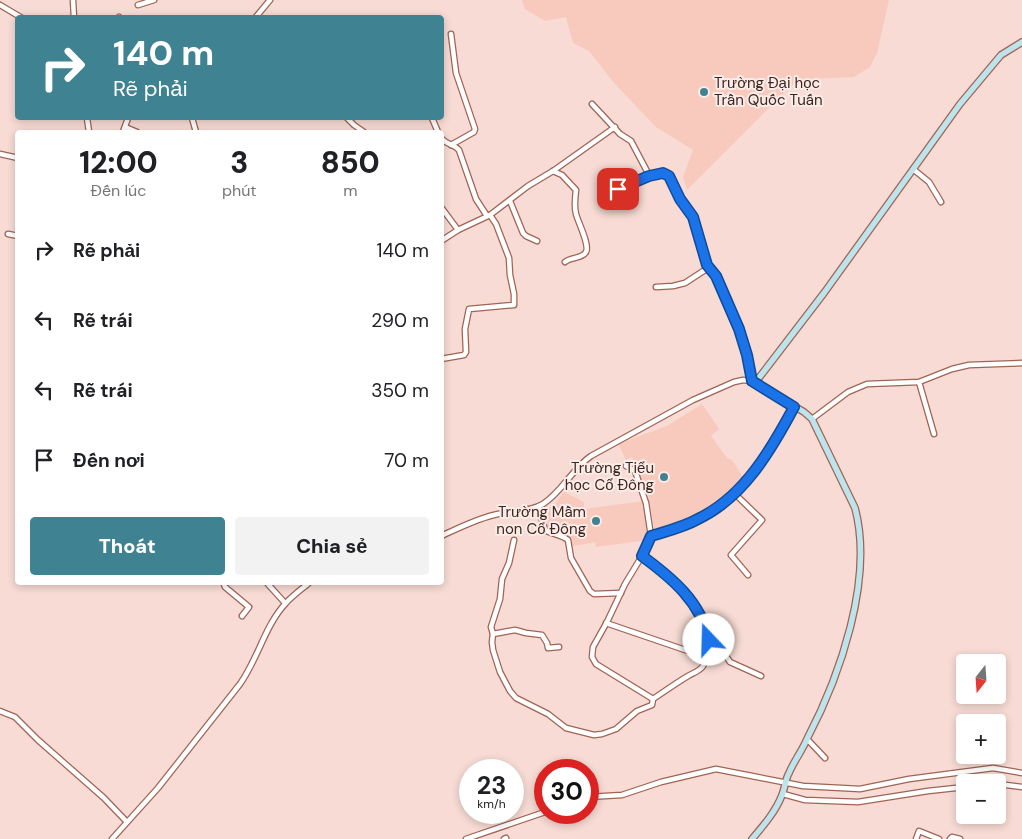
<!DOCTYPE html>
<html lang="vi">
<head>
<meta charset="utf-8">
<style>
  body { margin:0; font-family:"DM Sans",sans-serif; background:#f2f2f2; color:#202124; height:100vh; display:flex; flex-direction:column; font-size:19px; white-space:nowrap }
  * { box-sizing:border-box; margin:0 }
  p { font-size:16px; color:#757577 }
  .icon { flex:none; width:28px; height:28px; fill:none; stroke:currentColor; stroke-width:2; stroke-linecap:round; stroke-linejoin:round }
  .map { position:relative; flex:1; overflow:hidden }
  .sheet { position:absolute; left:15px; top:130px; width:429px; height:455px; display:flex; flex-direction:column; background:#fff; border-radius:5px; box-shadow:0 2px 8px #0003 }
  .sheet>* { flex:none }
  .top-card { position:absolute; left:15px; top:15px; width:429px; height:105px; border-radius:5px; box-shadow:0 2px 8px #0003; background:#3f8292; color:#fff; overflow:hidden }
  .needle { width:32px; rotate:197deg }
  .fabs { position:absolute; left:956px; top:654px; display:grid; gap:10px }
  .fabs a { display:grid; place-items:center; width:50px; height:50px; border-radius:5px; background:#fff; box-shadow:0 2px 8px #0003; font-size:25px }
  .speed { position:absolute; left:459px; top:759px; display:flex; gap:10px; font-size:25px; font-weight:700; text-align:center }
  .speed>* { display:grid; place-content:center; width:65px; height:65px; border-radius:50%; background:#fff; box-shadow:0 2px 8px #0003; line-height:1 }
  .speed small { font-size:12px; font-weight:400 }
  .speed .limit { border:8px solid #d22; background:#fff; color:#111 }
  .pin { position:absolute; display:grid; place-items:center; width:42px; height:42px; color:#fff; margin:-21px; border-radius:10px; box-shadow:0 2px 8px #0006 }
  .me { position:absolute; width:55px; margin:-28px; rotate:339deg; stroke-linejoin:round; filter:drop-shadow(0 0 4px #0008) }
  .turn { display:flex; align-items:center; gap:18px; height:105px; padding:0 15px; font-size:22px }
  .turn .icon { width:65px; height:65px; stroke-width:2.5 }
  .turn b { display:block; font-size:35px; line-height:42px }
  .eta { display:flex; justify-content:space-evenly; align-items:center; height:85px; text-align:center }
  .eta b { font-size:30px; font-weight:800; line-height:35px }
  .button { display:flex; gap:10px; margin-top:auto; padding:10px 15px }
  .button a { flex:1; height:58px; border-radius:5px; background:#3f8292; color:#fff; font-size:20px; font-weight:800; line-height:58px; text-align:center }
  .button a+a { background:#f2f2f2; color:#202124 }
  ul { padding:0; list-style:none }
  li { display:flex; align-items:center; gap:15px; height:70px; padding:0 15px }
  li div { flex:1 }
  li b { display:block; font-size:19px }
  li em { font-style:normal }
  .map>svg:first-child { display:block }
  .built { fill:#f8cabd }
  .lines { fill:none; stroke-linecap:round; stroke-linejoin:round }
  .street-casing { stroke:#a06454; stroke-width:7 }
  .secondary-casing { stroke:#a06454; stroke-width:8 }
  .street { stroke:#fff; stroke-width:4.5 }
  .secondary { stroke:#bce4ec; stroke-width:5.5 }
  .route-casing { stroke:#114b97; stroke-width:12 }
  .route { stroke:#1a73e8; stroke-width:9 }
  .poi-dot { fill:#3f8292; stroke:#faece8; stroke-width:2 }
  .labels { text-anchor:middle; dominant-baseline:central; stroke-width:4; stroke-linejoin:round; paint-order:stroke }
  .poi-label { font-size:15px; fill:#3f251e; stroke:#faece8; text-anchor:end }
</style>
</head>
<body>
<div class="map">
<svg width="1022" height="839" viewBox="0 0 1022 839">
  <rect width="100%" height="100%" fill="#f7dbd4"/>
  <g class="built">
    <polygon points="522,0 889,0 877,53 870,67 854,77 811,79 792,85 687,190 683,177 693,150 656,127 615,84 589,51 573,43 566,17 545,21 525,9"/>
    <polygon points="702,404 719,429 711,436 727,458 732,460 743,477 719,504 703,514 655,532 648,494 632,457 626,460 618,444 667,426"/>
    <polygon points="564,492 584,502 584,509 644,501 649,534 648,540 596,547 595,542 573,546 567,536 561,532 548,531 542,512 555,504"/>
  </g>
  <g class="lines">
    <defs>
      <g id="street">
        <polyline points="73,0 74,18"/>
        <polyline points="0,5 22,18"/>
        <polyline points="138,5 154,0"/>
        <polyline points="118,18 119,17"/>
        <polyline points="255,18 270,0"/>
        <polyline points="592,104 620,134 631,141 649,175"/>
        <polyline points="87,118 89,132"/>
        <polyline points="192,118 196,132"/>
        <polyline points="347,118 354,125 364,132"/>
        <polyline points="432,118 438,132"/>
        <polyline points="125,127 137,132"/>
        <polyline points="123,132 128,118"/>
        <path d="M441 138C447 145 454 144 459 150L476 199 487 216"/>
        <polyline points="451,145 474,132 475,129 456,73 451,34"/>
        <polyline points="0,154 18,158"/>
        <polyline points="913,169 929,182 941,202"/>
        <path d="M553 171 562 175 576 190C575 198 574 207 576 214 578 222 590 245 586 252 582 259 570 257 565 262"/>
        <polyline points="618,189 649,175 663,173 669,176 680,199 693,217 708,268 716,276 739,329 747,355 752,381"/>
        <polyline points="510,201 523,233 526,236 537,241"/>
        <polyline points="441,207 458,230"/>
        <polyline points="8,234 18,236"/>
        <polyline points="441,241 458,230 490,215 528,186 553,171 615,127"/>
        <polyline points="656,287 673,286 685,283 708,268"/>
        <polyline points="441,359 464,355 466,352 465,329 469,309 514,305 514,294 510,275 509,258 496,224 490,215"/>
        <polyline points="919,382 934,434"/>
        <polyline points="812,419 848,392 867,384 919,382 952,369 969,365 1022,363"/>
        <polyline points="735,494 762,520 731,555 748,575"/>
        <path d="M538 507 545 530C553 535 561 534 568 540L571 558 590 591 594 594 621 593"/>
        <path d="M441 536C459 528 478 518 498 514 512 511 530 512 543 504 562 492 572 469 591 456L693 400 734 382 743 380 752 381 755 383"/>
        <path d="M651 536C667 531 684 527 699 519 744 497 771 450 794 407"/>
        <path d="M514 540 509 563 502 579 500 599 491 627 493 634 492 642 493 650 500 672 510 691 516 698 548 714 566 728 594 735 602 734 616 729 637 711 652 705 653 699C664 692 676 683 688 676 693 673 700 671 703 666 730 626 670 577 642 556L651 536 646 503 635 471 626 466"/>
        <polyline points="642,556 625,584 607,622 593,647 592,657 596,664 653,699"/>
        <polyline points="223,582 225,587 249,607 242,616"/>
        <polyline points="266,582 285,603"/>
        <polyline points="606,623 694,653 707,659"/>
        <polyline points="493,634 515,630 526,633 542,635 547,643 548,648 559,647"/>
        <polyline points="711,647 726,656 730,662 761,676"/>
        <polyline points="0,711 15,717 38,740 104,798 126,821"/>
        <polyline points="807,739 825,758"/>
        <polyline points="998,784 1022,787"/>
        <polyline points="783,794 805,800 858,802 928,791 965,787"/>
        <polyline points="588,797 622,795 661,782 716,769 803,786 860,789 909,779 993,768 1022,773"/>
        <path d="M112 839 158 788 240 684C258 659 265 625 286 603 293 595 302 589 310 582"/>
        <polyline points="466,839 545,812"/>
        <polyline points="504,839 506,838"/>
        <polyline points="916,839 919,831 939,839"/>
        <polyline points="950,839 952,837 960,839"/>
      </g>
      <path id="secondary" d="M752 839C764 825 776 811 782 795 785 788 785 780 789 773 794 761 802 751 807 739 840 676 874 579 855 508L812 419 804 412 755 383 824 293 960 104 1001 55 1022 42"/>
    </defs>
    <use href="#street" class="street-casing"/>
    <use href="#secondary" class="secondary-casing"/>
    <use href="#street" class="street"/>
    <use href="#secondary" class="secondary"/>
  </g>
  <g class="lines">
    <defs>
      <path id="route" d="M618 189 649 176 663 173 669 176 680 199 693 217 707 265 716 276 739 329 747 355 752 381 794 407C771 450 744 497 698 519 684 527 667 531 651 536L642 556C672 578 701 602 709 640"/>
    </defs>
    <use href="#route" class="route-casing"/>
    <use href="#route" class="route"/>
  </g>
  <g class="poi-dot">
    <circle cx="704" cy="92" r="5"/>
    <circle cx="664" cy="477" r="5"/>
    <circle cx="596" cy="521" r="5"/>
  </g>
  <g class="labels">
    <g class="poi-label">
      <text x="714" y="83" text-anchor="start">Trường Đại học<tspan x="714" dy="17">Trần Quốc Tuấn</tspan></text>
      <text x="654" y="468">Trường Tiểu<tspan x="654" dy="17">học Cổ Đông</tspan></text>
      <text x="586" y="512">Trường Mầm<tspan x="586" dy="17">non Cổ Đông</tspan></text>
    </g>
  </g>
</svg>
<div class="fabs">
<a><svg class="needle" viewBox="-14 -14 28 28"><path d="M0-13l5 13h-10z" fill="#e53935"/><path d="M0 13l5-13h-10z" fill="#757577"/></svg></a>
<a>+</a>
<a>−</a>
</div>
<div class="speed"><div>23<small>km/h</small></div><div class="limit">30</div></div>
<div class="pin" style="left:618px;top:189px;background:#d93025"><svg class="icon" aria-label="arrive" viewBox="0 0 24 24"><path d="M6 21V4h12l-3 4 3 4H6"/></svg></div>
<svg class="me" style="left:709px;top:640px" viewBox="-20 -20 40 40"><circle r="19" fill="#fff"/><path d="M0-13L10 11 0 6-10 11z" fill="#1a73e8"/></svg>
<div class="top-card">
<div class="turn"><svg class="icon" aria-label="right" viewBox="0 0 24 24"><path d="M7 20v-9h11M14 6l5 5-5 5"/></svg><div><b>140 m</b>Rẽ phải</div></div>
</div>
<section class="sheet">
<div class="eta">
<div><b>12:00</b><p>Đến lúc</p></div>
<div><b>3</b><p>phút</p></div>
<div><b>850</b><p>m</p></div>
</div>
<ul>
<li><svg class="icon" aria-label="right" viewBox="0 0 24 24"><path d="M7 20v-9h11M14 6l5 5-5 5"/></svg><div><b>Rẽ phải</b></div><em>140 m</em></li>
<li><svg class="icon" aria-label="left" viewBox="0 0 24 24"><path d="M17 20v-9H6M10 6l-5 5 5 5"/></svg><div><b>Rẽ trái</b></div><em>290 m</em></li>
<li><svg class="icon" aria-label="left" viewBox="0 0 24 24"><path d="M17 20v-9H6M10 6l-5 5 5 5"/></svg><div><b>Rẽ trái</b></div><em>350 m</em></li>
<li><svg class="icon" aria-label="arrive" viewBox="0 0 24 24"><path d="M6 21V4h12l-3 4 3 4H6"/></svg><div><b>Đến nơi</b></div><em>70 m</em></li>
</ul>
<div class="button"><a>Thoát</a><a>Chia sẻ</a></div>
</section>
</div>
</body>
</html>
